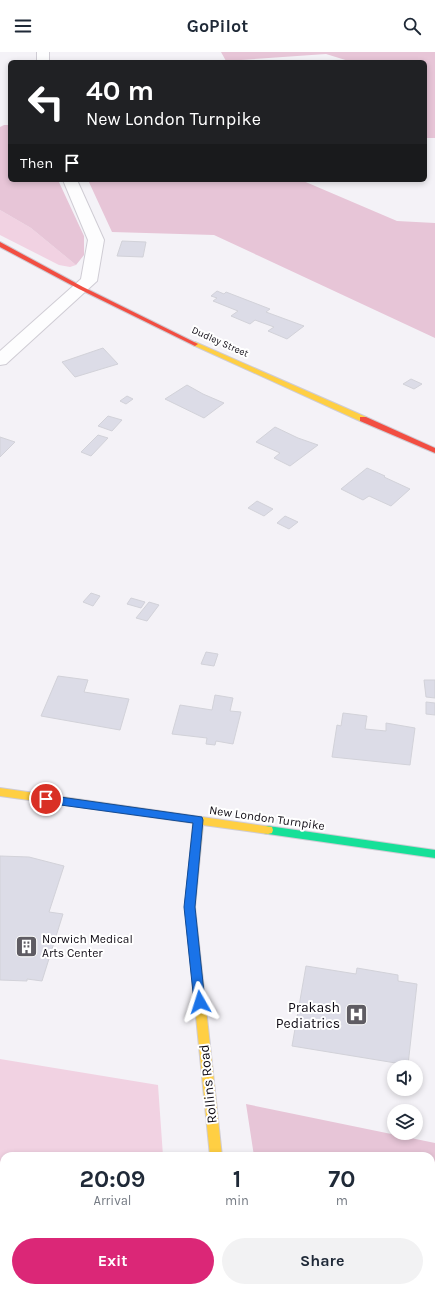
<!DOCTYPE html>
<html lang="en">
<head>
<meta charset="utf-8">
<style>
  body { margin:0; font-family:Karla,sans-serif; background:#f2f2f3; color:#1f2937; height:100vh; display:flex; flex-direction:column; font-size:15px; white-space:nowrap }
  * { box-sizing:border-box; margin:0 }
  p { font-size:13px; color:#747a83 }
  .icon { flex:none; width:22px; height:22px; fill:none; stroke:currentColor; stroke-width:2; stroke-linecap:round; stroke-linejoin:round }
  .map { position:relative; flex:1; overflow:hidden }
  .details { position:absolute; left:0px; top:1100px; width:435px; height:140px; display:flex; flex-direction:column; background:#fff; border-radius:12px 12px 0 0; box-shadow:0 2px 6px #0003 }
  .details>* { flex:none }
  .banner { position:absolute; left:8px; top:8px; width:419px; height:122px; border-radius:6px; box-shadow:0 2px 6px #0003; background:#202124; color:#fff; overflow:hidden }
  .tools { position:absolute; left:387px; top:1008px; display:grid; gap:8px }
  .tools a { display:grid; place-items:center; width:36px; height:36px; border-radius:50%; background:#fff; box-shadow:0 2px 6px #0003; font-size:20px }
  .pin { position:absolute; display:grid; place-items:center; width:34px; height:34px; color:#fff; margin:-17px; border:2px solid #fff; border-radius:50%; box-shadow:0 1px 4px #0007 }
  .me { position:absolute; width:44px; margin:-22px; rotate:354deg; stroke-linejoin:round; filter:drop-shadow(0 0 3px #0008) }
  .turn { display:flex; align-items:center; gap:14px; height:84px; padding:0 12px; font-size:18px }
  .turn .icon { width:52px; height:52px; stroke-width:2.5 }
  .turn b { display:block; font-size:28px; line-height:34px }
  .then { display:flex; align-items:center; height:38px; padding:0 12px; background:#0003; gap:8px; font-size:15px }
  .eta { display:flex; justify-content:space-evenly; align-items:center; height:68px; text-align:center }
  .eta b { font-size:24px; font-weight:700; line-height:28px }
  .primary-button { display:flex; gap:8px; margin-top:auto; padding:8px 12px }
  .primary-button a { flex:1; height:46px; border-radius:24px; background:#db2777; color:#fff; font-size:16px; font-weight:700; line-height:46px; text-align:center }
  .primary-button a+a { background:#f2f2f3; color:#1f2937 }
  header { display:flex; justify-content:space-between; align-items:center; height:52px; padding:0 12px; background:#fff; font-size:18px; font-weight:700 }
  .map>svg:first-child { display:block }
  .green { fill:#f1d2e2 }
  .forest { fill:#e7c5d7 }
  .building { fill:#dcdce7; stroke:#d2d2d9 }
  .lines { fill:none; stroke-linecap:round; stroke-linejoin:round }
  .street-casing { stroke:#cfccd4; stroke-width:2 }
  .fast-casing { stroke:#cfccd4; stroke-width:2 }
  .slow-casing { stroke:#cfccd4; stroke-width:2 }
  .jam-casing { stroke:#cfccd4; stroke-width:2 }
  .street { fill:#fdfdfe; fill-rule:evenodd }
  .fast { fill:#16e098; fill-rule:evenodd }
  .slow { fill:#ffcf43; fill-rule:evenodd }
  .jam { fill:#f24e42; fill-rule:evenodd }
  .route { fill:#1a73e8; stroke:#114b97 }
  .labels { text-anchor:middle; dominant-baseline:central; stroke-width:4; stroke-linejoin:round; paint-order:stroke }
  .far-street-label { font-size:10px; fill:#0f0b14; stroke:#fff }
  .street-label { font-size:12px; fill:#0f0b14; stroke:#fff }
  .poi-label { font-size:12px; fill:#0f0b14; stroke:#fff; text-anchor:start }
  .near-poi-label { font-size:14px; fill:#0f0b14; stroke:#fff; text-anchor:end }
  .near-street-label { font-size:14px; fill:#0f0b14; stroke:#fff }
</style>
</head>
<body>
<header><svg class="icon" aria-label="menu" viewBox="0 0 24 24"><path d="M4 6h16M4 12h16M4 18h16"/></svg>GoPilot<svg class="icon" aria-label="search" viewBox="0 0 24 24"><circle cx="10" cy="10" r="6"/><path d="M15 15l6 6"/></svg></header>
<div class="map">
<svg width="435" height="1240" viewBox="0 0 435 1240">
  <rect width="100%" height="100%" fill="#f4f2f7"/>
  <g class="green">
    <polygon points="0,158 31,176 76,213 70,215 59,213 0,183"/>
    <polygon points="0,1007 158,1033 163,1104 4,1104 4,1236 173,1236 173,1240 0,1240"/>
  </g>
  <g class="forest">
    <polygon points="221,0 435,0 435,86 425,86 425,10 352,10 326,2 226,9"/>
    <polygon points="4,73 10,73 10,128 58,128 84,184 84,203 76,213 31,176 0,158 0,75"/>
    <polygon points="88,128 301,128 397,169 435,171 435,286 214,183 112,180"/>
    <polygon points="246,1052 435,1091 435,1220 431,1219 431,1104 254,1104"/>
    <polygon points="273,1236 352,1236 348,1240 273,1240"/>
  </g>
  <g class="building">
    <polygon points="122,189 146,190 143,205 117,204"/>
    <polygon points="217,239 224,242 226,240 270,257 266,260 304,274 287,287 268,279 274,275 255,268 250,272 231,264 238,259 213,249 217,246 211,244"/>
    <polygon points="103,296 118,312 75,325 62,310"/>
    <polygon points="411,327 422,332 414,337 403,332"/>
    <polygon points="187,333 203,342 224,351 204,366 165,347"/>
    <polygon points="127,344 133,347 126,352 120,349"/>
    <polygon points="108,364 122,368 112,379 98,374"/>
    <polygon points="275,375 298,386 318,393 290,414 274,406 280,401 256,390"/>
    <polygon points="98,383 108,386 91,404 81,400"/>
    <polygon points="0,385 15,390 0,405"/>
    <polygon points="367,416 385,424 384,425 410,437 391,454 369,444 363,448 341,437"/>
    <polygon points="257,449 273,457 264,464 248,456"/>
    <polygon points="285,464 298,470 289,477 277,471"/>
    <polygon points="91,541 100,544 93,554 83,550"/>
    <polygon points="131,546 145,550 141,556 127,552"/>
    <polygon points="149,550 159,553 147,569 136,566"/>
    <polygon points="206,600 218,602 214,614 201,612"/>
    <polygon points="58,624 88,628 84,640 129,647 120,678 41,664"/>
    <polygon points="424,628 435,628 435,646 426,645"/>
    <polygon points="215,643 233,646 230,659 241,660 233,692 216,689 215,693 206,692 207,686 172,682 180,653 212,658"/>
    <polygon points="426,650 435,651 435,663 426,662"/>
    <polygon points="343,661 367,664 365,677 386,679 386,671 415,676 410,713 332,705 337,673 341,674"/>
    <polygon points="0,804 29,805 64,814 49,860 63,862 42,929 27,927 27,929 0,928"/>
    <polygon points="306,914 356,922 357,916 398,923 398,929 417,932 408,1013 292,994"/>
  </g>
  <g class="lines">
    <defs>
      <g id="street">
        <rect x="37" y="0" width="12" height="10"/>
        <polygon points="63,128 77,128 104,188 97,229 6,312 0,313 0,299 81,227 88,188"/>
        <rect x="214" y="1236" width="32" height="4"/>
      </g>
      <polygon id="fast" points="268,774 435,798 435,806 268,782 264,781 263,778 264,775"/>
      <g id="slow">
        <polygon points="195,290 366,365 367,367 366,369 360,369 193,293 192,292"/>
        <polygon points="0,736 272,775 273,778 272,781 268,782 203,773 195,855 222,1104 210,1104 185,855 193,771 0,744"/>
      </g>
      <g id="jam">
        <polygon points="0,190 83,235 198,292 195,294 193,293 79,237 0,195"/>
        <polygon points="360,365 366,365 435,396 435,401 360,369"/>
      </g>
    </defs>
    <use href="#street" class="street-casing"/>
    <use href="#fast" class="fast-casing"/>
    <use href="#slow" class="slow-casing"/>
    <use href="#jam" class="jam-casing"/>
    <use href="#street" class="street"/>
    <use href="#fast" class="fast"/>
    <use href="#slow" class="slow"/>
    <use href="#jam" class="jam"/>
  </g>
  <polygon class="route" points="46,743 202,765 203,768 195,855 205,950 203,953 200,954 196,953 194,950 184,855 193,771 46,751 41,747"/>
  <defs>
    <symbol id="building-square" viewBox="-11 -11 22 22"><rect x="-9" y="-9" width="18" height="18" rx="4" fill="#5f5c63" stroke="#fff"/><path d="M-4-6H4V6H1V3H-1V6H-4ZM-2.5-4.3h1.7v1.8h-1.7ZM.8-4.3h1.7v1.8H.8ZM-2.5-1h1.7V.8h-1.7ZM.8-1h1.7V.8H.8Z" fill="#fff"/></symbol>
    <symbol id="hospital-square" viewBox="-11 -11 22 22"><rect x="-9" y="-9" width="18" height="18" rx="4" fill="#5f5c63" stroke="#fff"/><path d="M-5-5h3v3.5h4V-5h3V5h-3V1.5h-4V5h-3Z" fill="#fff"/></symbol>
  </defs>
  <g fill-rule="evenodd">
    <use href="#building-square" x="14" y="882" width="25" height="25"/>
    <use href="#hospital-square" x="344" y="950" width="25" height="25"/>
  </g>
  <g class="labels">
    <g class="far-street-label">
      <text transform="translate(220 290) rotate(24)">Dudley Street</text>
    </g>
    <g class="street-label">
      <text transform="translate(267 766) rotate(8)">New London Turnpike</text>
    </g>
    <g class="poi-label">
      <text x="42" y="887">Norwich Medical<tspan x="42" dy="14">Arts Center</tspan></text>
    </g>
    <g class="near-poi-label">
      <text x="340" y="955">Prakash<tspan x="340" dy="16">Pediatrics</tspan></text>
    </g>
    <g class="near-street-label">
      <text transform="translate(208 1032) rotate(-96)">Rollins Road</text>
    </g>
  </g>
</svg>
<div class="tools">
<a><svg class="icon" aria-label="sound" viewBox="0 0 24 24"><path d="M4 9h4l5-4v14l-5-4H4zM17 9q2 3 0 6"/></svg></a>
<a><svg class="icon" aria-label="layers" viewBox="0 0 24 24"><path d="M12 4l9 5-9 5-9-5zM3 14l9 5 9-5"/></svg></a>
</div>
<div class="pin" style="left:46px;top:747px;background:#d93025"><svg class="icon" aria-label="arrive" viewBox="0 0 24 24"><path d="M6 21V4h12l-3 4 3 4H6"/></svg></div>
<svg class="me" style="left:200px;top:950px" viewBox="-20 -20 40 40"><path d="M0-17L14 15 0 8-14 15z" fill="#1a73e8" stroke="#fff" stroke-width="4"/></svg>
<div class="banner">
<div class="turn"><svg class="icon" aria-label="left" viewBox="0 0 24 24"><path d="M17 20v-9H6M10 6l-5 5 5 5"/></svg><div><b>40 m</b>New London Turnpike</div></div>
<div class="then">Then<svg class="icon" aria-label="arrive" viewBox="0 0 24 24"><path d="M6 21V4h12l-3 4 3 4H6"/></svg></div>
</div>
<section class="details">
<div class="eta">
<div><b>20:09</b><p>Arrival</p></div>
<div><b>1</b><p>min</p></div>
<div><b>70</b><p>m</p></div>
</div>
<div class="primary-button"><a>Exit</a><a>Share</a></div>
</section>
</div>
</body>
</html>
